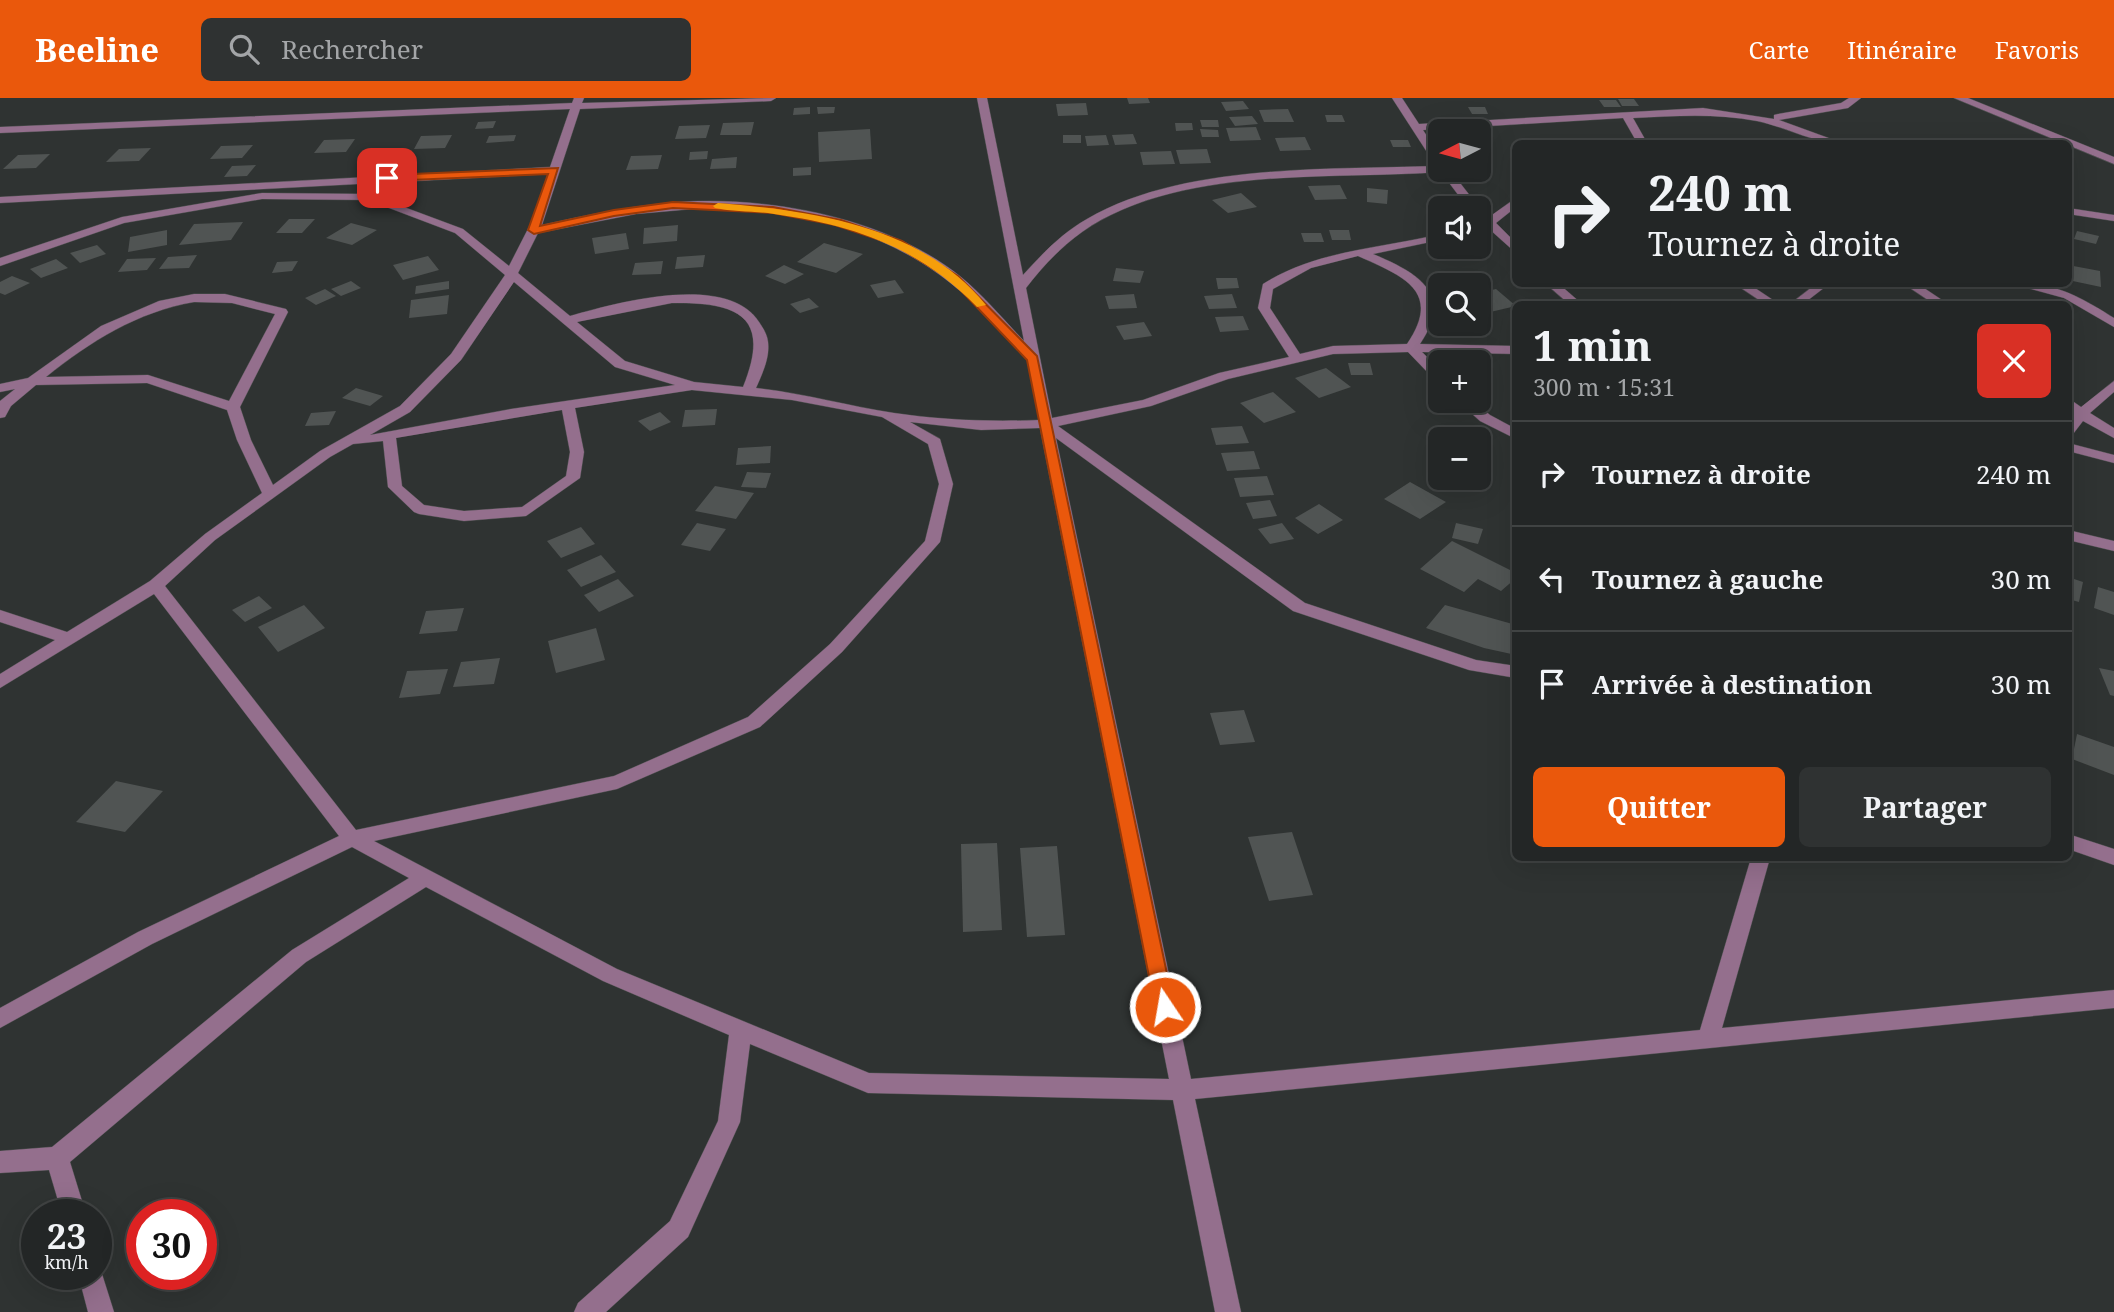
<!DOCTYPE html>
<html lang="fr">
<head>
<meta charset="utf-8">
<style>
  body { margin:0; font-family:"Noto Serif",serif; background:#2f3232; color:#f1f3f6; height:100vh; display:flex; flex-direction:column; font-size:26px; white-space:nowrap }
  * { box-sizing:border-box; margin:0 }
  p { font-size:23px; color:#a3a5a7 }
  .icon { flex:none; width:38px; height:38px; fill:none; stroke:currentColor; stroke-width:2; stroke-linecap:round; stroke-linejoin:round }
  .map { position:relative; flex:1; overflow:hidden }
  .side { position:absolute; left:1512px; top:203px; width:560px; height:560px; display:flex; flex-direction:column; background:#232626; border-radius:10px; box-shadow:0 7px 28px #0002,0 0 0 2px #404343 }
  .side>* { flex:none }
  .hud { position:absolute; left:1512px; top:42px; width:560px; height:147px; border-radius:10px; box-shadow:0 7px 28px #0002,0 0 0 2px #404343; background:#232626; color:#f1f3f6; overflow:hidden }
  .needle { width:46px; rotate:264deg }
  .tools { position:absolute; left:1428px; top:21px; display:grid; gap:14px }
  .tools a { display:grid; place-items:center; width:63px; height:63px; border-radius:10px; background:#232626; box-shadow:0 7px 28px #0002,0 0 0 2px #404343; font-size:35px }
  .speed { position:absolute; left:21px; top:1101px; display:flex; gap:14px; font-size:35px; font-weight:700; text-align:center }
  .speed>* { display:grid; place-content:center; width:91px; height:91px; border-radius:50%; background:#232626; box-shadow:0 7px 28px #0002,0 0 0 2px #404343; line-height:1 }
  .speed small { font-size:18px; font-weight:400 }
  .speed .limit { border:10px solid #d22; background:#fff; color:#111 }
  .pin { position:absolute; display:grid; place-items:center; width:60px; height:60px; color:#fff; margin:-30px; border-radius:14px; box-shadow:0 4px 10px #0006 }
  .me { position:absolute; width:77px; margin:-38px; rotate:348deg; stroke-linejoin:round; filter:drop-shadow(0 0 5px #0008) }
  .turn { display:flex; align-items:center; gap:24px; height:147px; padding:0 21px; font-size:32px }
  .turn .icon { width:91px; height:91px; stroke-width:2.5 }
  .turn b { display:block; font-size:49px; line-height:60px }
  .round { display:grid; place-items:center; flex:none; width:74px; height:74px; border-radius:10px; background:#2f3232 }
  .summary { display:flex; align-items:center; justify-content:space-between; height:119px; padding:0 21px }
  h1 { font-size:42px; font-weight:700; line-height:52px }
  .primary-button { display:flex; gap:14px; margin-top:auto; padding:14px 21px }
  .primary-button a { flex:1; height:80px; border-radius:10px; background:#ea580c; color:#fff; font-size:28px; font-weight:700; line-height:80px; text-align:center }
  .primary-button a+a { background:#2f3232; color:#f1f3f6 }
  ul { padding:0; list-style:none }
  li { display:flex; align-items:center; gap:21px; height:105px; padding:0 21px; border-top:2px solid #404343 }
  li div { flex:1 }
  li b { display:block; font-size:26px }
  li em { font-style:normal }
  header { display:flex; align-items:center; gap:42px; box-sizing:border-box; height:98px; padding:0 35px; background:#ea580c; color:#fff }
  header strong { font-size:33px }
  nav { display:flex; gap:38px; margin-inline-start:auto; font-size:24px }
  .search { width:490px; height:63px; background:#2f3232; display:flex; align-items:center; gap:18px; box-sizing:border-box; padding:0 24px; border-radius:10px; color:#a3a5a7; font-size:26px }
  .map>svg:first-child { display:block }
  .building { fill:#505453 }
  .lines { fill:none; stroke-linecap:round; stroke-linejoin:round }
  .minor-casing { stroke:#4d504f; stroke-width:1 }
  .minor { fill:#946f8d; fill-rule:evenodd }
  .route { fill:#ea580c; stroke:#983908; stroke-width:2 }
  .slow { fill:#f59e0b }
</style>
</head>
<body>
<header>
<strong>Beeline</strong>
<div class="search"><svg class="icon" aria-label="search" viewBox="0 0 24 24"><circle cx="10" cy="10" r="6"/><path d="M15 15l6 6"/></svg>Rechercher</div>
<nav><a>Carte</a><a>Itinéraire</a><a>Favoris</a></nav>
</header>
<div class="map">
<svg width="2114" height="1214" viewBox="0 0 2114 1214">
  <rect width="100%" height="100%" fill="#2f3332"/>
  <g class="building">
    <polygon points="1127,0 1148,0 1150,5 1129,6"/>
    <polygon points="1618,1 1634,1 1639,8 1622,8"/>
    <polygon points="1599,2 1616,2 1621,9 1604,9"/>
    <polygon points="1243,3 1249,11 1226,13 1221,4"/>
    <polygon points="1086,5 1088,17 1058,18 1056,6"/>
    <polygon points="810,9 810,16 793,17 794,10"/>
    <polygon points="817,9 835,9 834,15 818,16"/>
    <polygon points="1468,9 1485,9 1488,16 1472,16"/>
    <polygon points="1288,11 1294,24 1264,24 1259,12"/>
    <polygon points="1325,17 1342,17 1345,24 1327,24"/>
    <polygon points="1252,18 1258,26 1235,28 1229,19"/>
    <polygon points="1200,22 1218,22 1219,29 1202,29"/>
    <polygon points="496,23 493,30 475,31 478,24"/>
    <polygon points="754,24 751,37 720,37 723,25"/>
    <polygon points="1175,25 1192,25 1193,32 1176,33"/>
    <polygon points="710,27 706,40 675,41 679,28"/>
    <polygon points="1256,29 1261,42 1230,43 1226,30"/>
    <polygon points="870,31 872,61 819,64 818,34"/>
    <polygon points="1200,31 1218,32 1219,39 1202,39"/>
    <polygon points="1133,36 1137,46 1115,47 1112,37"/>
    <polygon points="452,37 445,50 414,51 421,38"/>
    <polygon points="516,37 514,43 486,45 489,38"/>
    <rect x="1063" y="37" width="18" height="8"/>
    <polygon points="1106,37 1109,47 1087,48 1085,38"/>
    <polygon points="1305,39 1311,52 1280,53 1275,40"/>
    <polygon points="355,41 346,54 314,55 324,42"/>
    <polygon points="1390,42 1408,42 1411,49 1393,49"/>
    <polygon points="253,47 242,60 210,61 221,48"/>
    <polygon points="151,50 139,63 106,64 119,51"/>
    <polygon points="1207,51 1211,65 1180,66 1176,52"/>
    <polygon points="708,53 707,61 689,62 690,54"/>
    <polygon points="1171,53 1175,66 1143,67 1140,54"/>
    <polygon points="50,56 36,70 3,71 18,57"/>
    <polygon points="662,57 658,71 626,72 631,58"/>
    <polygon points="407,59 402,67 384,68 388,60"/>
    <polygon points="737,59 736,70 710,71 712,61"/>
    <polygon points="256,67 247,78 224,79 232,68"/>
    <polygon points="811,69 811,77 793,78 793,70"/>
    <polygon points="1340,87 1347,101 1315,102 1308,88"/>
    <polygon points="1367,90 1388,92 1387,106 1367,104"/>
    <polygon points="1241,95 1257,109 1228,115 1212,102"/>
    <polygon points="289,121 315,121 302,135 276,135"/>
    <polygon points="243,124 231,142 179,147 194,126"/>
    <polygon points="351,125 377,132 352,147 326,140"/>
    <polygon points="678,127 677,143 643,146 644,130"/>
    <polygon points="167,132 167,147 128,154 130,139"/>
    <polygon points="1329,132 1349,132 1351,142 1332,142"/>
    <polygon points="2077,133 2099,138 2096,146 2074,141"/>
    <polygon points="626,135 629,151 595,156 592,140"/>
    <polygon points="1301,135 1321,135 1324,144 1304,144"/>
    <polygon points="824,145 863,156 836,175 797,164"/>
    <polygon points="97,147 106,156 80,165 70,155"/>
    <polygon points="197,157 189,170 159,171 168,159"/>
    <polygon points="705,157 703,169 675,171 677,159"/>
    <polygon points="428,158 439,172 403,182 393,167"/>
    <polygon points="156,160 147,172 118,174 127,161"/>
    <polygon points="56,161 68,170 41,180 30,171"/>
    <polygon points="298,163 292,173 272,175 277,164"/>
    <polygon points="663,163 661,176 632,177 635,165"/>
    <polygon points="784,167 804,176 785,186 765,178"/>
    <polygon points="2068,167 2100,173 2101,189 2068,182"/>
    <polygon points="1116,170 1144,173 1140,185 1113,183"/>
    <polygon points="12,178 30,185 5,197 0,195 0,184"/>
    <polygon points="1216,180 1237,180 1239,190 1218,191"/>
    <polygon points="895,182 904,195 878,200 870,187"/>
    <polygon points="351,183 361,190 341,198 331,191"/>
    <polygon points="449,183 449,191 415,196 416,188"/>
    <polygon points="1576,186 1609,186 1609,187 1581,190"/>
    <polygon points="325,191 336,198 316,207 305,200"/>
    <polygon points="1496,191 1516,208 1486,215 1479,209 1479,195"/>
    <polygon points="1134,196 1137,210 1109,211 1105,198"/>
    <polygon points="1232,196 1237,210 1209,211 1204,198"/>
    <polygon points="449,197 447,216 409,220 411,202"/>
    <polygon points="809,200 819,209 800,215 790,206"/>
    <polygon points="1243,218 1249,232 1220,234 1215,219"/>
    <polygon points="1144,224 1152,238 1124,242 1116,228"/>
    <polygon points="1348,265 1370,265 1373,277 1351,277"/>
    <polygon points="1326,270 1351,289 1319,300 1295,280"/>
    <polygon points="356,290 383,298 370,308 342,300"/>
    <polygon points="1273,294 1296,314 1264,325 1240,305"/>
    <polygon points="717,311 715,327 682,329 685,312"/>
    <polygon points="336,313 329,327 305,328 311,315"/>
    <polygon points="660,314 671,324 650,333 638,323"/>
    <polygon points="1242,328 1249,345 1216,347 1211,330"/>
    <polygon points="771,348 770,365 736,367 738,350"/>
    <polygon points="1254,353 1260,371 1227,373 1221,355"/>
    <polygon points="747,374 771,375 766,390 741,389"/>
    <polygon points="1267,378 1274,397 1240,399 1234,380"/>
    <polygon points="1410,384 1446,404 1420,421 1384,401"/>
    <polygon points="715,388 754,395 736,421 695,413"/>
    <polygon points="1270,402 1277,418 1253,421 1246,405"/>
    <polygon points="1319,406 1343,422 1318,436 1295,420"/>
    <polygon points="697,425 726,431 710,453 681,447"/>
    <polygon points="1282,425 1294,441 1270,446 1258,431"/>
    <polygon points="1456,425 1483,431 1478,446 1452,440"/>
    <polygon points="581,429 595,446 561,460 547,443"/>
    <polygon points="1452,443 1516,475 1516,480 1501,493 1478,481 1464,494 1420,471"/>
    <polygon points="601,457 616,474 581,489 567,472"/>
    <polygon points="2068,479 2083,484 2079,504 2068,501"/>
    <polygon points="618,481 634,498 599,514 584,497"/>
    <polygon points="2098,489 2114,494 2114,517 2094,510"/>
    <polygon points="259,498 272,510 245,524 232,512"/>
    <polygon points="304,507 325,530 278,554 258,529"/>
    <polygon points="1445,507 1516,527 1516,557 1484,550 1426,530"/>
    <polygon points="464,510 457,533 419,536 426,513"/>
    <polygon points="596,530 605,562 556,575 548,543"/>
    <polygon points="500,560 494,586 453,589 461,564"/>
    <polygon points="2099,570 2114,573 2114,598 2110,597"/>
    <polygon points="448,571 440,596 399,600 407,573"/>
    <polygon points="1244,612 1255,644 1220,647 1210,615"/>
    <polygon points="2077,636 2114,649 2114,677 2072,661"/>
    <polygon points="116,683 163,693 125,734 76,724"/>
    <polygon points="1292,734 1313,797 1269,803 1248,739"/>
    <polygon points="997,745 1002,832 963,834 961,746"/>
    <polygon points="1057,748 1065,837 1027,839 1020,750"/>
  </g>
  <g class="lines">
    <defs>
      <g id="minor">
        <path d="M574 0H584L582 5 776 0 771 3 580 11 542 127C583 118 625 109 667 105 761 96 886 118 961 179 984 198 1003 221 1024 243L977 0H987L1023 177C1042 156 1062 135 1087 121 1183 65 1328 72 1436 68L1392 0H1402L1419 26 1703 10 1774 21V17L1778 16 1841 5 1849 0H1861L1848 10 1779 22 1845 46C1815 46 1786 29 1757 23 1715 15 1675 18 1633 20L1646 43 1644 46H1625L1635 41 1623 20 1423 32 1440 58V72H1450L1478 108 1480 110 1479 111 1468 110 1441 74C1330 82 1178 67 1082 134 1061 149 1042 169 1026 190L1052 320 1143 302 1219 275 1289 259 1258 210 1263 186C1317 152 1379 151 1440 136V142L1373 156C1418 175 1454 195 1420 246L1516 248V256L1422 254 1440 272V283L1435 282 1408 254 1333 256 1228 281 1151 308 1058 328 1305 505 1476 562 1516 568V580L1469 572 1293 513 1056 340 1191 981 1700 932 1751 760H1770L1722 930 2114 892V910L1195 1001 1241 1214H1215L1173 1002 868 995 750 946 740 1024 688 1139 606 1214H574L578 1205 670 1123 718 1023 729 937 603 883 426 789 306 864 70 1064 86 1116H62L49 1072 0 1075V1053L52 1049 292 852 409 780 352 749 152 846 0 930V910L138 834 339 738 154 496 0 590V576L55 542 0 524V512L67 534 150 483 205 436 262 395 237 342 227 312 147 285 36 287 11 308 5 319 0 320V303L15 291 0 294V286L28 280 101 228 159 203 194 196H225L286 211 288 214 240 309 251 342 273 387 320 353 400 308 451 256 505 177 455 135 368 102 262 101 124 125 0 168V160L122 119 262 95 369 96 463 131 509 168 531 125 548 76 0 105V99L550 69 570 11 0 35V29L572 5ZM704 110C820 114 913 137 992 224 1003 236 1022 251 1028 264 1035 281 1035 304 1039 322 990 324 941 322 894 315 848 308 803 295 756 290 762 276 770 260 768 244 767 236 763 230 759 224 727 174 616 205 570 218L518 175 538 135 636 116ZM1358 158C1403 178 1443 193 1407 246L1333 248 1300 256 1270 210 1273 191 1311 170ZM514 184 615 269 675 287 511 311 370 337 410 314 461 262ZM194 204 232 205 275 216 229 303 148 277 46 279C91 243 137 214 194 204ZM672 205C738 204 772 218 743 289L694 284 625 263 577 224ZM692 292 792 302 882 319 928 346 939 386 925 443 830 546 748 619 614 678 356 732 165 488 215 442 330 359 353 346 383 343 388 389 414 414 419 416 464 423 526 418 580 380 584 354 575 310ZM562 312 570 354 566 378 522 409 464 413 424 407 402 388 396 340ZM910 324 981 332 1040 330 1169 981 869 975 617 871 374 743 617 691 760 629 842 554 940 444 953 386 940 341Z"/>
        <polygon points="1954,0 1968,0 2114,59 2114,66"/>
        <polygon points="1516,100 1516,109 1496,125 1516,145 1516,155 1487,129 1479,131 1481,124 1479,112 1489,119"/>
        <polygon points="2068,110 2114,117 2114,123 2068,116"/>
        <polygon points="1546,186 1559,186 1582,206 1569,206"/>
        <polygon points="1735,186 1749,186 1779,206 1765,206"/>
        <polygon points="1816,186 1829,186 1803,206 1790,206"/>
        <polygon points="1904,186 1918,186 1948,206 1934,206"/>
        <path d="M2013 186C2052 182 2082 200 2114 220V229L2064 200Z"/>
        <polygon points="2114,283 2114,294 2090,315 2114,330 2114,340 2083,323 2073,336 2068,337 2068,323 2073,316 2068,312 2068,300 2081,309"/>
        <polygon points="1458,303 1473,303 1490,317 1516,331 1516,341 1480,323"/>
        <polygon points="2068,345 2114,357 2114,365 2068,353"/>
        <polygon points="2068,432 2114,443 2114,453 2068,442"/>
        <polygon points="2068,736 2114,751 2114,767 2068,751"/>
        <polygon points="96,1166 102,1176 114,1214 88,1214 78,1176 96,1176"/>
      </g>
    </defs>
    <use href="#minor" class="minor-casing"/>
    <use href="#minor" class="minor"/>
  </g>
  <polygon class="route" points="558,70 540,128 614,112 673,104 773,109 841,122 902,143 958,178 1037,258 1174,909 1172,915 1165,918 1158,915 1155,909 1027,262 951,182 895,147 835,127 773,115 673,110 614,118 534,136 528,132 548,76 387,83 382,80 387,77"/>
  <path class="slow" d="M718 105C813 113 922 128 986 207L977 209C920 150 854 127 774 116 754 113 734 114 715 110L713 108Z"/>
</svg>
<div class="tools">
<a><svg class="needle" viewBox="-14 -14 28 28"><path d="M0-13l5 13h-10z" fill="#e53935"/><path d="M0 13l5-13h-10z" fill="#a3a5a7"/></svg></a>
<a><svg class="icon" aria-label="sound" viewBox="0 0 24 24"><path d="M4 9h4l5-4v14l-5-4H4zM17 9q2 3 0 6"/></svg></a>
<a><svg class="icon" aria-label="search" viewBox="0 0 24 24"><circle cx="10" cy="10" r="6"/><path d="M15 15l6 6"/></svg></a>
<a>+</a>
<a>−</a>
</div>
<div class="speed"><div>23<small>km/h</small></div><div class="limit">30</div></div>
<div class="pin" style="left:387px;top:80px;background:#d93025"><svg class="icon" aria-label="arrive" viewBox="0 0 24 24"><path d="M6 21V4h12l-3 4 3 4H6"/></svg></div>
<svg class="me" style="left:1165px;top:909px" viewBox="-20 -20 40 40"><circle r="17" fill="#ea580c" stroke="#fff" stroke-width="3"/><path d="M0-11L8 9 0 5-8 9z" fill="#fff"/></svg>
<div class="hud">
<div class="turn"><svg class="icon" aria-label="right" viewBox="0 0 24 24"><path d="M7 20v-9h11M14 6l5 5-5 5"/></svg><div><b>240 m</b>Tournez à droite</div></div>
</div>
<section class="side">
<div class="summary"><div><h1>1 min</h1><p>300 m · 15:31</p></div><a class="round" style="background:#d93025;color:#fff"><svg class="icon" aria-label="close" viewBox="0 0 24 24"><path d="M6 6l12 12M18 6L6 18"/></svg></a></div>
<ul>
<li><svg class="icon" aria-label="right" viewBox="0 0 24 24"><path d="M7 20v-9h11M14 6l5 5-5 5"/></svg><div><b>Tournez à droite</b></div><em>240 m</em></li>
<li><svg class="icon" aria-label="left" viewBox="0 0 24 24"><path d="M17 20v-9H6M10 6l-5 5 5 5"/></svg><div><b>Tournez à gauche</b></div><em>30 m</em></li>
<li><svg class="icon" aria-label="arrive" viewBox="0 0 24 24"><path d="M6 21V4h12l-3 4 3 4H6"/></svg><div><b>Arrivée à destination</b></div><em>30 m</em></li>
</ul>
<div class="primary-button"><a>Quitter</a><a>Partager</a></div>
</section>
</div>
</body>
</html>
